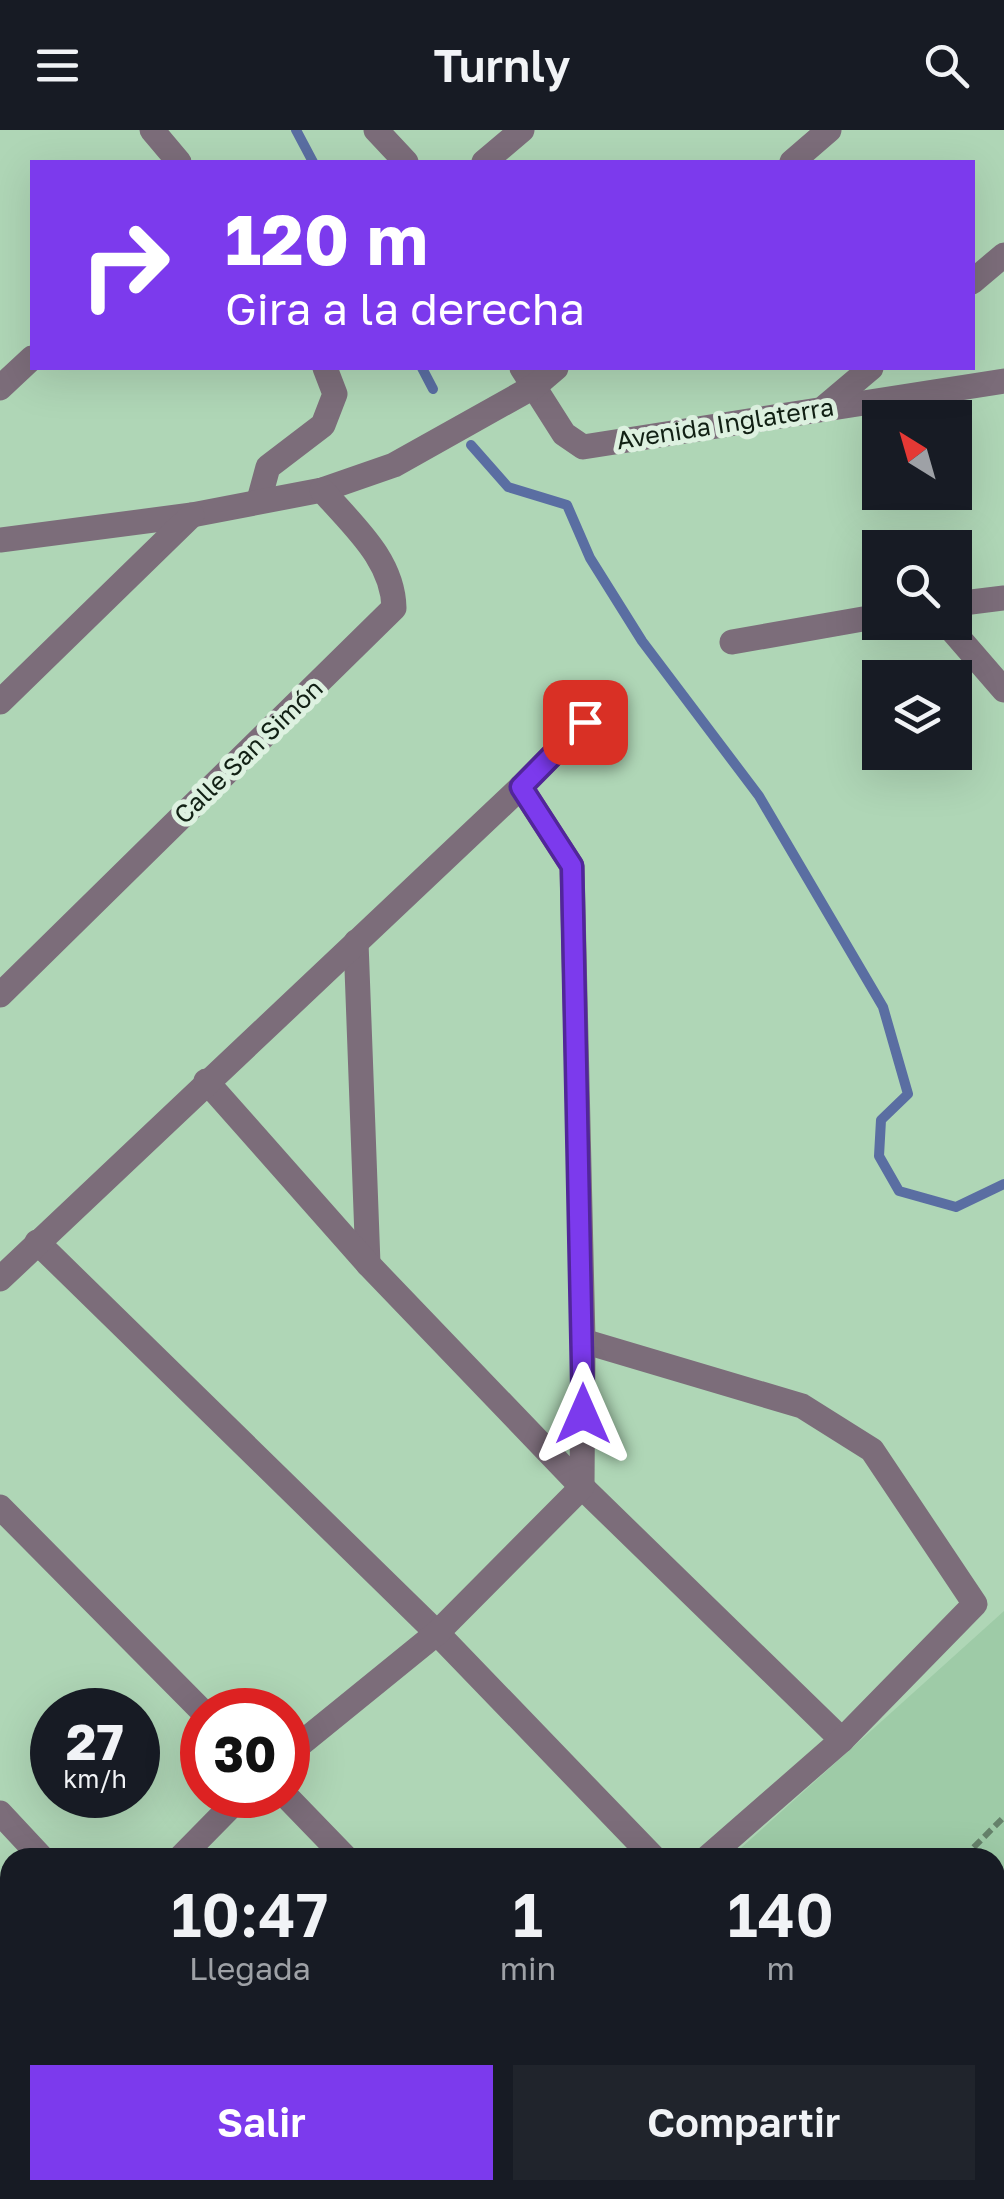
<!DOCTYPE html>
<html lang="es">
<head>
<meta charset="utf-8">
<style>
  body { margin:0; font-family:"Golos Text",sans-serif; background:#20242c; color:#f1f3f6; height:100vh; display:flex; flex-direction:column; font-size:38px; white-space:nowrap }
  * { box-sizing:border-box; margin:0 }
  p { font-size:32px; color:#9ea1a6 }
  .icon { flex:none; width:55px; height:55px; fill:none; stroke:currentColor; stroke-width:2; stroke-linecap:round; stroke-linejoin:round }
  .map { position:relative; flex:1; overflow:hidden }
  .panel { position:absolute; left:0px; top:1718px; width:1005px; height:352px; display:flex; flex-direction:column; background:#171b24; border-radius:30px 30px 0 0; box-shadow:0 10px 40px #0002 }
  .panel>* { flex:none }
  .hud { position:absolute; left:30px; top:30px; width:945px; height:210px; border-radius:0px; box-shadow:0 10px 40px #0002; background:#7c3aed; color:#fff; overflow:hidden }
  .needle { width:65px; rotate:323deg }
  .fabs { position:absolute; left:862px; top:270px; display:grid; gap:20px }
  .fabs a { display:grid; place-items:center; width:110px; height:110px; border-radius:0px; background:#171b24; box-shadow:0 10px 40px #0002; font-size:50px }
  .speed { position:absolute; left:30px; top:1558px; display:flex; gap:20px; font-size:50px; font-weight:700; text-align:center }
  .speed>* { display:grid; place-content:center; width:130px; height:130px; border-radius:50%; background:#171b24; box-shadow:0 10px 40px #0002; line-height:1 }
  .speed small { font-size:25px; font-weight:400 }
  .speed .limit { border:15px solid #d22; background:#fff; color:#111 }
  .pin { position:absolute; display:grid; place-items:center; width:85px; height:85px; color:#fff; margin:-42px; border-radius:20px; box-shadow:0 5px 15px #0006 }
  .me { position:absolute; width:110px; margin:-55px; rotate:0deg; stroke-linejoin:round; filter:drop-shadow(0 0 8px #0008) }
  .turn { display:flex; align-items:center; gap:35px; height:210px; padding:0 30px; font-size:45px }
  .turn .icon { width:130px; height:130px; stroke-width:2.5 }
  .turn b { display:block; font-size:70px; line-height:85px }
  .eta { display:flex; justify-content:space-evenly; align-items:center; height:170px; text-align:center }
  .eta b { font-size:60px; font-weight:600; line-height:70px }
  .cta { display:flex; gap:20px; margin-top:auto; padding:20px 30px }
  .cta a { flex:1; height:115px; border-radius:0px; background:#7c3aed; color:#fff; font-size:40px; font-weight:600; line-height:115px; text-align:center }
  .cta a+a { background:#20242c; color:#f1f3f6 }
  header { display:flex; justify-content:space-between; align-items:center; height:130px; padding:0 30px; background:#171b24; font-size:45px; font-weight:600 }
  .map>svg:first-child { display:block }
  .built { fill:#9ecba7 }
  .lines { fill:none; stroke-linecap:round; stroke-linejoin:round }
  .stream { stroke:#5a6ea2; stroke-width:10 }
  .building { fill:#769e4c; stroke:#5d6f4b; stroke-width:2.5 }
  .path { stroke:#65816a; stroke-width:6; stroke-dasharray:10 5; stroke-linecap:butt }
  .minor { stroke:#7c6d7a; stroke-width:25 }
  .route-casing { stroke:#51269a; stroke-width:25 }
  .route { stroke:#7c3aed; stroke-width:18 }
  .labels { text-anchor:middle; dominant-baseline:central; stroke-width:10; stroke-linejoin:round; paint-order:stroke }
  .street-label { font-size:25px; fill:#112014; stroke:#ddf1e0 }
</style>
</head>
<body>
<header><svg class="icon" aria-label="menu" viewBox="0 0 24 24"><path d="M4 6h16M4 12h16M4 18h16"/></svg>Turnly<svg class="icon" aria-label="search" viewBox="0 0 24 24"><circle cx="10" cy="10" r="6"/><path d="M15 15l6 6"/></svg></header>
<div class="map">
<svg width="1004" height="2069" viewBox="0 0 1004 2069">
  <rect width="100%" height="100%" fill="#afd6b6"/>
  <polygon class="built" points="1004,1481 1004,2069 774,2069 766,2060 995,2060 995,1728 731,1727"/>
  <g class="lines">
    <g class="stream">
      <polyline points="296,0 313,32"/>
      <polyline points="422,238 433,259"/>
      <polyline points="471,315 508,357 567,375 590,428 642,511 759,666 883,877 908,964 881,990 879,1026 899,1061 956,1077 1004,1054"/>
    </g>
  </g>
  <polygon class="building" points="0,2020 10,2030 10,2060 40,2060 49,2069 0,2069"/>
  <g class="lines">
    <g class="path">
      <polyline points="963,1728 1004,1687"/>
      <polyline points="995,1884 1004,1875"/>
      <polyline points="995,1905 1004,1914"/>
    </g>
    <g class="minor">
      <polyline points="152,0 179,32"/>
      <polyline points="376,0 406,32"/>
      <polyline points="484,32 522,0"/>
      <polyline points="792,32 829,0"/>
      <polyline points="972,152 1004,125"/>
      <polyline points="522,238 564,304 583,317 1004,251"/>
      <polyline points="0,258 32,228"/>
      <polyline points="826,276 871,238"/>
      <polyline points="259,370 268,337 323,295 335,264 325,238"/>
      <polyline points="0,410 192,385 322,360 394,335 535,256 556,238"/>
      <polyline points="955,474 1004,468"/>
      <polyline points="945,492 1004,560"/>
      <polyline points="732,512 880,486"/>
      <polyline points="0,572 192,385"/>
      <polyline points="356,812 368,1134"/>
      <path d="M0 865 394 478C393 429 352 395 322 360"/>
      <polyline points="206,951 368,1134 582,1357 842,1610"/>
      <polyline points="37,1112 437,1503 654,1728"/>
      <polyline points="0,1149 521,657 606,571"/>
      <polyline points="583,1211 802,1276 872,1320 975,1474 842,1610 707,1728"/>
      <polyline points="0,1377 202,1581"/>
      <polyline points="288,1624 437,1503 582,1357 583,1211 572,736 521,657"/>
      <polyline points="285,1665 346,1728"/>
      <polyline points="0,1683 42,1728"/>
      <polyline points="180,1728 242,1665"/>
      <polyline points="0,1902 10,1892"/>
      <polyline points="0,1989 10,2000"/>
      <polyline points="66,2060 74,2069"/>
      <polyline points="675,2060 684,2069"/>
      <polyline points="375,2069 384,2060"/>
    </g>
  </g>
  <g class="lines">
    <defs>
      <polyline id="route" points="583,1284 572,736 521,657 585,592"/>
    </defs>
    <use href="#route" class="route-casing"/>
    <use href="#route" class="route"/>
  </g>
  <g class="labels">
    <g class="street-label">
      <text transform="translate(725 293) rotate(-9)">Avenida Inglaterra</text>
      <text transform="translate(248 621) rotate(-44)">Calle San Simón</text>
    </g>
  </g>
</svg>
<div class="fabs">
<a><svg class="needle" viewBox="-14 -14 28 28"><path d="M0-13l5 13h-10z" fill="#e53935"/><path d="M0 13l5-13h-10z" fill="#9ea1a6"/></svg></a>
<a><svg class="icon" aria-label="search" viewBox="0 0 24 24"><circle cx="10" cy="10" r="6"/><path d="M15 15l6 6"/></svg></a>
<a><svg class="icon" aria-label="layers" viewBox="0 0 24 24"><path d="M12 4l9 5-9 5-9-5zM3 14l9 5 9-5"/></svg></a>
</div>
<div class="speed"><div>27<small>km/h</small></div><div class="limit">30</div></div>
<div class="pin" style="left:585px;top:592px;background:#d93025"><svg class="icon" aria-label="arrive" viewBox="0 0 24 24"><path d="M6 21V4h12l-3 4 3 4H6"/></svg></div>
<svg class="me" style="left:583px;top:1284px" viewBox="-20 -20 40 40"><path d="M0-17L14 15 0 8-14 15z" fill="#7c3aed" stroke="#fff" stroke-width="4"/></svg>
<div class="hud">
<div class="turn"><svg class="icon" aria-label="right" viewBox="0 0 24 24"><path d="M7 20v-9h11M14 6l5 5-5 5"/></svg><div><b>120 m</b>Gira a la derecha</div></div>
</div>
<section class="panel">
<div class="eta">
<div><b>10:47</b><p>Llegada</p></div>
<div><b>1</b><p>min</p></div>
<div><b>140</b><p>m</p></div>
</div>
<div class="cta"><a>Salir</a><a>Compartir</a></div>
</section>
</div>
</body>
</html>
